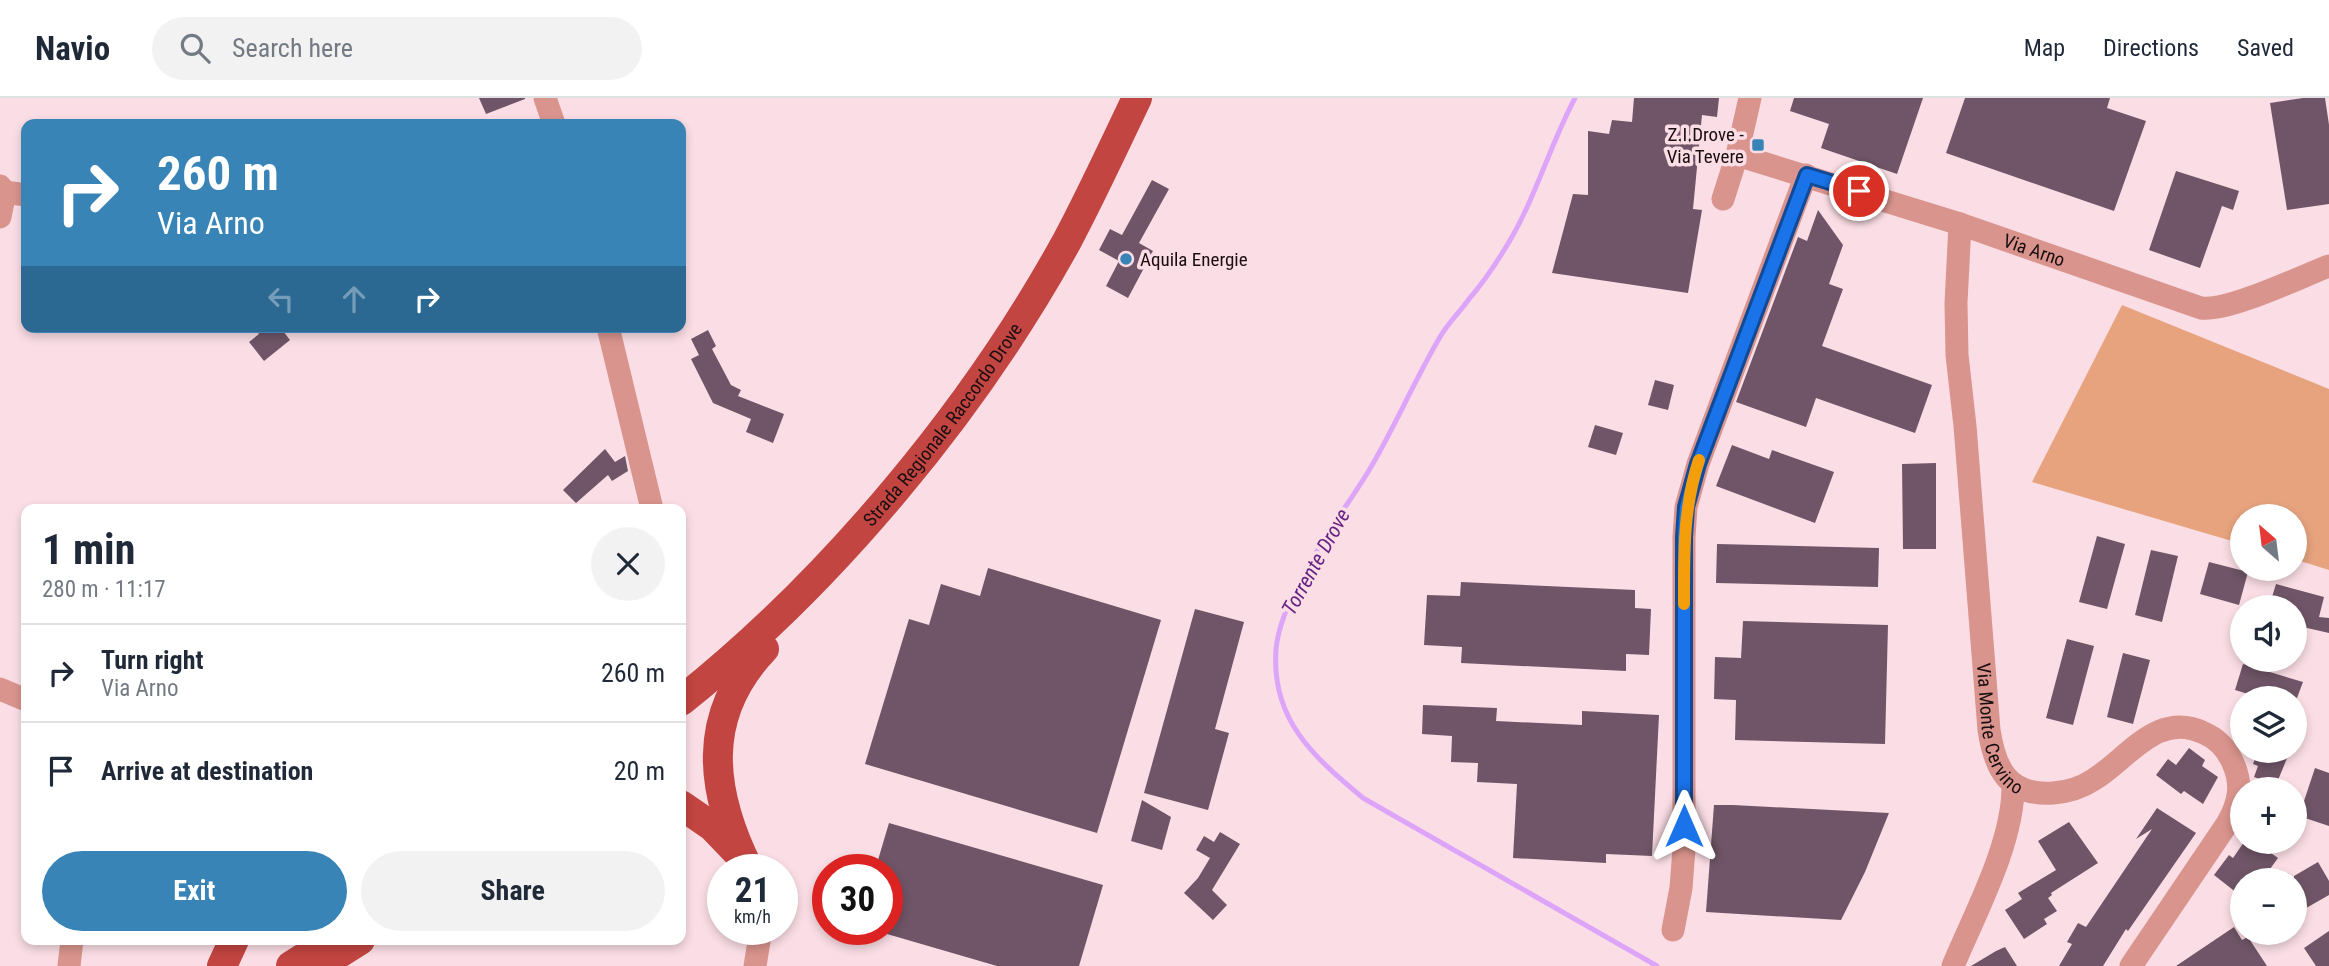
<!DOCTYPE html>
<html lang="en">
<head>
<meta charset="utf-8">
<style>
  body { margin:0; font-family:"Roboto Condensed",sans-serif; background:#f2f2f3; color:#1f2937; height:100vh; display:flex; flex-direction:column; font-size:26px; white-space:nowrap }
  * { box-sizing:border-box; margin:0 }
  p { font-size:23px; color:#747a83 }
  .icon { flex:none; width:38px; height:38px; fill:none; stroke:currentColor; stroke-width:2; stroke-linecap:round; stroke-linejoin:round }
  .map { position:relative; flex:1; overflow:hidden }
  .side { position:absolute; left:21px; top:406px; width:665px; height:441px; display:flex; flex-direction:column; background:#fff; border-radius:14px; box-shadow:0 4px 10px #0003 }
  .side>* { flex:none }
  .top-card { position:absolute; left:21px; top:21px; width:665px; height:214px; border-radius:14px; box-shadow:0 4px 10px #0003; background:#3884b7; color:#fff; overflow:hidden }
  .needle { width:46px; rotate:332deg }
  .tools { position:absolute; left:2230px; top:406px; display:grid; gap:14px }
  .tools a { display:grid; place-items:center; width:77px; height:77px; border-radius:50%; background:#fff; box-shadow:0 4px 10px #0003; font-size:35px }
  .speed { position:absolute; left:707px; top:756px; display:flex; gap:14px; font-size:35px; font-weight:700; text-align:center }
  .speed>* { display:grid; place-content:center; width:91px; height:91px; border-radius:50%; background:#fff; box-shadow:0 4px 10px #0003; line-height:1 }
  .speed small { font-size:18px; font-weight:400 }
  .speed .limit { border:10px solid #d22; background:#fff; color:#111 }
  .pin { position:absolute; display:grid; place-items:center; width:60px; height:60px; color:#fff; margin:-30px; border:4px solid #fff; border-radius:50%; box-shadow:0 2px 7px #0007 }
  .me { position:absolute; width:77px; margin:-38px; rotate:0deg; stroke-linejoin:round; filter:drop-shadow(0 0 5px #0008) }
  .turn { display:flex; align-items:center; gap:24px; height:147px; padding:0 21px; font-size:32px }
  .turn .icon { width:91px; height:91px; stroke-width:2.5 }
  .turn b { display:block; font-size:49px; line-height:60px }
  .lanes { display:flex; align-items:center; height:66px; padding:0 21px; background:#0003; justify-content:center; gap:35px; direction:ltr }
  .lanes .off { opacity:.35 }
  .round { display:grid; place-items:center; flex:none; width:74px; height:74px; border-radius:37px; background:#f2f2f3 }
  .headline { display:flex; align-items:center; justify-content:space-between; height:119px; padding:0 21px }
  h1 { font-size:42px; font-weight:700; line-height:52px }
  .cta { display:flex; gap:14px; margin-top:auto; padding:14px 21px }
  .cta a { flex:1; height:80px; border-radius:42px; background:#3884b7; color:#fff; font-size:28px; font-weight:700; line-height:80px; text-align:center }
  .cta a+a { background:#f2f2f3; color:#1f2937 }
  ul { padding:0; list-style:none }
  li { display:flex; align-items:center; gap:21px; height:98px; padding:0 21px; border-top:2px solid #e0e1e3 }
  li div { flex:1 }
  li b { display:block; font-size:26px }
  li em { font-style:normal }
  header { display:flex; align-items:center; gap:42px; box-sizing:border-box; height:98px; padding:0 35px; background:#fff; border-bottom:2px solid #e0e1e3 }
  header strong { font-size:33px }
  nav { display:flex; gap:38px; margin-inline-start:auto; font-size:24px }
  .search { width:490px; height:63px; background:#f2f2f3; display:flex; align-items:center; gap:18px; box-sizing:border-box; padding:0 24px; border-radius:38px; color:#747a83; font-size:26px }
  .map>svg:first-child { display:block }
  .green { fill:#e6a37e }
  .lines { fill:none; stroke-linecap:round; stroke-linejoin:round }
  .stream { stroke:#dca5f9; stroke-width:5 }
  .building { fill:#6f5567 }
  .minor { stroke:#d9948d; stroke-width:23 }
  .major { stroke:#c24541; stroke-width:30 }
  .route-casing { stroke:#114b97; stroke-width:18 }
  .route { stroke:#1a73e8; stroke-width:12 }
  .slow { stroke:#f59e0b; stroke-width:12 }
  .poi-dot { fill:#3884b7; stroke:#fbdee5; stroke-width:2.5 }
  .labels { text-anchor:middle; dominant-baseline:central; stroke-width:7; stroke-linejoin:round; paint-order:stroke }
  .poi-label { font-size:19px; fill:#1a0e11; stroke:#fbdee5; text-anchor:end }
  .street-label { font-size:19px; fill:#1a0e11; stroke:#fbdee5 }
  .water-label { font-size:21px; font-style:italic; fill:#672384; stroke:#fbdee5 }
</style>
</head>
<body>
<header>
<strong>Navio</strong>
<div class="search"><svg class="icon" aria-label="search" viewBox="0 0 24 24"><circle cx="10" cy="10" r="6"/><path d="M15 15l6 6"/></svg>Search here</div>
<nav><a>Map</a><a>Directions</a><a>Saved</a></nav>
</header>
<div class="map">
<svg width="2329" height="868" viewBox="0 0 2329 868">
  <rect width="100%" height="100%" fill="#fbdee5"/>
  <polygon class="green" points="2122,207 2329,291 2329,472 2294,461 2294,418 2242,418 2242,446 2032,384"/>
  <g class="lines">
    <path class="stream" d="M1575 0C1549 49 1535 102 1506 149 1495 167 1483 185 1469 201 1460 214 1448 225 1440 239 1414 283 1394 331 1368 374 1339 421 1280 498 1276 552 1271 622 1314 659 1363 700L1657 868"/>
  </g>
  <g class="building">
    <polygon points="479,0 525,0 525,1 486,16"/>
    <polygon points="1634,0 1719,0 1717,19 1702,17 1693,111 1702,112 1688,195 1552,175 1573,96 1588,97 1588,33 1609,36 1612,22 1632,24"/>
    <polygon points="1794,0 1923,0 1897,76 1821,50 1829,26 1790,13"/>
    <polygon points="1965,0 2110,0 2107,10 2146,23 2114,113 1946,55"/>
    <polygon points="2303,0 2325,0 2329,27 2329,106 2287,112 2270,5"/>
    <polygon points="2176,73 2239,93 2233,112 2222,108 2200,170 2149,152"/>
    <polygon points="1152,82 1169,91 1139,145 1153,153 1128,200 1106,188 1119,163 1099,152 1110,131 1122,137"/>
    <polygon points="1818,112 1843,147 1829,186 1843,191 1822,248 1932,287 1915,335 1816,300 1806,329 1736,304 1798,139 1807,143"/>
    <polygon points="253,229 280,229 290,242 264,263 249,244 259,236"/>
    <polygon points="708,232 716,248 712,251 731,287 741,292 738,298 784,316 773,345 746,334 751,321 713,305 691,261 699,257 691,241"/>
    <polygon points="1655,282 1674,287 1668,312 1648,307"/>
    <polygon points="1595,327 1623,335 1616,357 1588,349"/>
    <polygon points="1732,347 1769,361 1772,352 1834,374 1815,425 1716,388"/>
    <polygon points="605,351 615,364 625,358 628,373 612,383 608,377 576,405 563,392"/>
    <polygon points="1936,365 1936,451 1903,451 1902,366"/>
    <polygon points="2097,438 2125,446 2107,511 2079,504"/>
    <polygon points="1717,446 1879,450 1878,489 1716,485"/>
    <polygon points="2151,452 2178,458 2162,524 2135,517"/>
    <polygon points="2209,464 2248,474 2239,507 2200,496"/>
    <polygon points="988,470 1161,522 1097,735 865,666 909,521 929,527 941,486 980,498"/>
    <polygon points="1461,484 1635,492 1635,510 1651,511 1649,557 1626,556 1626,573 1461,565 1462,549 1424,547 1427,497 1460,498"/>
    <polygon points="2276,486 2324,499 2319,519 2329,520 2329,535 2294,527 2294,509 2269,509"/>
    <polygon points="1195,511 1244,524 1215,631 1229,635 1208,712 1144,695"/>
    <polygon points="1743,523 1888,527 1885,646 1735,642 1736,602 1714,601 1715,559 1741,560"/>
    <polygon points="2067,541 2094,548 2073,627 2046,620"/>
    <polygon points="2123,555 2150,562 2133,626 2107,619"/>
    <polygon points="2243,566 2303,584 2297,600 2261,600 2235,592"/>
    <polygon points="1423,607 1497,610 1496,623 1582,627 1582,613 1659,617 1652,758 1606,756 1606,765 1513,760 1517,686 1477,684 1478,665 1451,664 1452,638 1422,636"/>
    <polygon points="2189,650 2205,662 2202,668 2218,679 2203,706 2184,693 2181,696 2156,677 2168,661 2176,667"/>
    <polygon points="2258,653 2290,653 2276,687 2254,679 2258,668 2253,666"/>
    <polygon points="2315,670 2329,675 2329,728 2299,718"/>
    <polygon points="1142,702 1171,719 1162,752 1131,743"/>
    <polygon points="1714,707 1733,707 1889,715 1865,774 1841,822 1706,814"/>
    <polygon points="2157,710 2196,735 2128,833 2126,831 2103,868 2059,868 2072,846 2067,844 2078,825 2086,829 2152,731 2136,741"/>
    <polygon points="2069,724 2098,765 2051,795 2052,797 2048,800 2057,813 2044,821 2047,826 2024,841 2005,812 2022,801 2018,795 2056,772 2038,743"/>
    <polygon points="889,725 1103,787 1079,868 997,868 887,836 887,772 875,772"/>
    <polygon points="1220,734 1240,746 1212,792 1227,807 1213,822 1184,795 1198,780 1210,760 1196,752 1204,738 1214,744"/>
    <polygon points="2244,744 2280,744 2271,755 2278,760 2262,782 2242,782 2242,799 2214,777 2229,757 2233,760"/>
    <polygon points="2318,764 2329,783 2329,797 2294,817 2294,778"/>
    <polygon points="2234,829 2242,842 2248,839 2267,868 2176,868"/>
    <polygon points="2329,833 2329,868 2316,868 2304,850"/>
    <polygon points="2005,849 2017,868 1971,868 1996,853"/>
  </g>
  <g class="lines">
    <g class="minor">
      <polyline points="545,0 554,26"/>
      <path id="s1" d="M1737 57 1960 126 2201 210C2228 214 2300 179 2329 168"/>
      <polyline points="0,88 5,94 0,119"/>
      <polyline points="5,94 26,97"/>
      <polyline points="1723,101 1737,57 1750,0"/>
      <path id="s2" d="M1960 126 1956 205 1957 257 1965 328 1989 632C1995 671 2008 698 2053 695 2067 694 2081 690 2093 682 2128 661 2157 612 2204 635 2218 641 2227 651 2233 665 2243 687 2239 705 2227 726L2131 868"/>
      <polyline points="608,229 652,411"/>
      <polyline points="0,591 26,602"/>
      <polyline points="1673,832 1681,790 1684,751 1684,439 1686,409 1698,366 1806,77"/>
      <polyline points="69,868 72,842"/>
      <polyline points="755,868 761,831"/>
      <path d="M1953 868C1975 815 2014 744 2013 687"/>
    </g>
    <g class="major">
      <path id="s3" d="M681 603C832 483 974 312 1067 143 1092 96 1114 48 1137 0"/>
      <polyline points="681,707 713,729 738,755"/>
      <path d="M749 772C710 694 700 618 764 551"/>
      <polyline points="222,868 234,842"/>
      <polyline points="291,868 332,842"/>
      <polyline points="319,868 360,842"/>
    </g>
  </g>
  <g class="lines">
    <defs>
      <polyline id="route" points="1684,728 1684,439 1686,409 1698,366 1807,77 1859,93"/>
    </defs>
    <use href="#route" class="route-casing"/>
    <use href="#route" class="route"/>
    <path class="slow" d="M1684 506C1684 456 1683 410 1699 362"/>
  </g>
  <g class="poi-dot">
    <rect x="1751" y="40" width="14" height="14" rx="3.5"/>
    <circle cx="1126" cy="161" r="7"/>
  </g>
  <g class="labels">
    <g class="poi-label">
      <text x="1744" y="36">Z.I.Drove -<tspan x="1744" dy="22">Via Tevere</tspan></text>
      <text x="1140" y="161" text-anchor="start">Aquila Energie</text>
    </g>
    <g class="street-label">
      <text stroke="none"><textPath href="#s1" startOffset="312">Via Arno</textPath></text>
      <text stroke="none"><textPath href="#s3" startOffset="382">Strada Regionale Raccordo Drove</textPath></text>
      <text stroke="none"><textPath href="#s2" startOffset="509">Via Monte Cervino</textPath></text>
    </g>
    <g class="water-label">
      <text transform="translate(1316 464) rotate(-61)">Torrente Drove</text>
    </g>
  </g>
</svg>
<div class="tools">
<a><svg class="needle" viewBox="-14 -14 28 28"><path d="M0-13l5 13h-10z" fill="#e53935"/><path d="M0 13l5-13h-10z" fill="#747a83"/></svg></a>
<a><svg class="icon" aria-label="sound" viewBox="0 0 24 24"><path d="M4 9h4l5-4v14l-5-4H4zM17 9q2 3 0 6"/></svg></a>
<a><svg class="icon" aria-label="layers" viewBox="0 0 24 24"><path d="M12 4l9 5-9 5-9-5zM3 14l9 5 9-5"/></svg></a>
<a>+</a>
<a>−</a>
</div>
<div class="speed"><div>21<small>km/h</small></div><div class="limit">30</div></div>
<div class="pin" style="left:1859px;top:93px;background:#d93025"><svg class="icon" aria-label="arrive" viewBox="0 0 24 24"><path d="M6 21V4h12l-3 4 3 4H6"/></svg></div>
<svg class="me" style="left:1684px;top:728px" viewBox="-20 -20 40 40"><path d="M0-17L14 15 0 8-14 15z" fill="#1a73e8" stroke="#fff" stroke-width="4"/></svg>
<div class="top-card">
<div class="turn"><svg class="icon" aria-label="right" viewBox="0 0 24 24"><path d="M7 20v-9h11M14 6l5 5-5 5"/></svg><div><b>260 m</b>Via Arno</div></div>
<div class="lanes"><svg class="icon off" aria-label="left" viewBox="0 0 24 24"><path d="M17 20v-9H6M10 6l-5 5 5 5"/></svg><svg class="icon off" aria-label="ahead" viewBox="0 0 24 24"><path d="M12 20V5M6 11l6-6 6 6"/></svg><svg class="icon" aria-label="right" viewBox="0 0 24 24"><path d="M7 20v-9h11M14 6l5 5-5 5"/></svg></div>
</div>
<section class="side">
<div class="headline"><div><h1>1 min</h1><p>280 m · 11:17</p></div><a class="round"><svg class="icon" aria-label="close" viewBox="0 0 24 24"><path d="M6 6l12 12M18 6L6 18"/></svg></a></div>
<ul>
<li><svg class="icon" aria-label="right" viewBox="0 0 24 24"><path d="M7 20v-9h11M14 6l5 5-5 5"/></svg><div><b>Turn right</b><p>Via Arno</p></div><em>260 m</em></li>
<li><svg class="icon" aria-label="arrive" viewBox="0 0 24 24"><path d="M6 21V4h12l-3 4 3 4H6"/></svg><div><b>Arrive at destination</b></div><em>20 m</em></li>
</ul>
<div class="cta"><a>Exit</a><a>Share</a></div>
</section>
</div>
</body>
</html>
